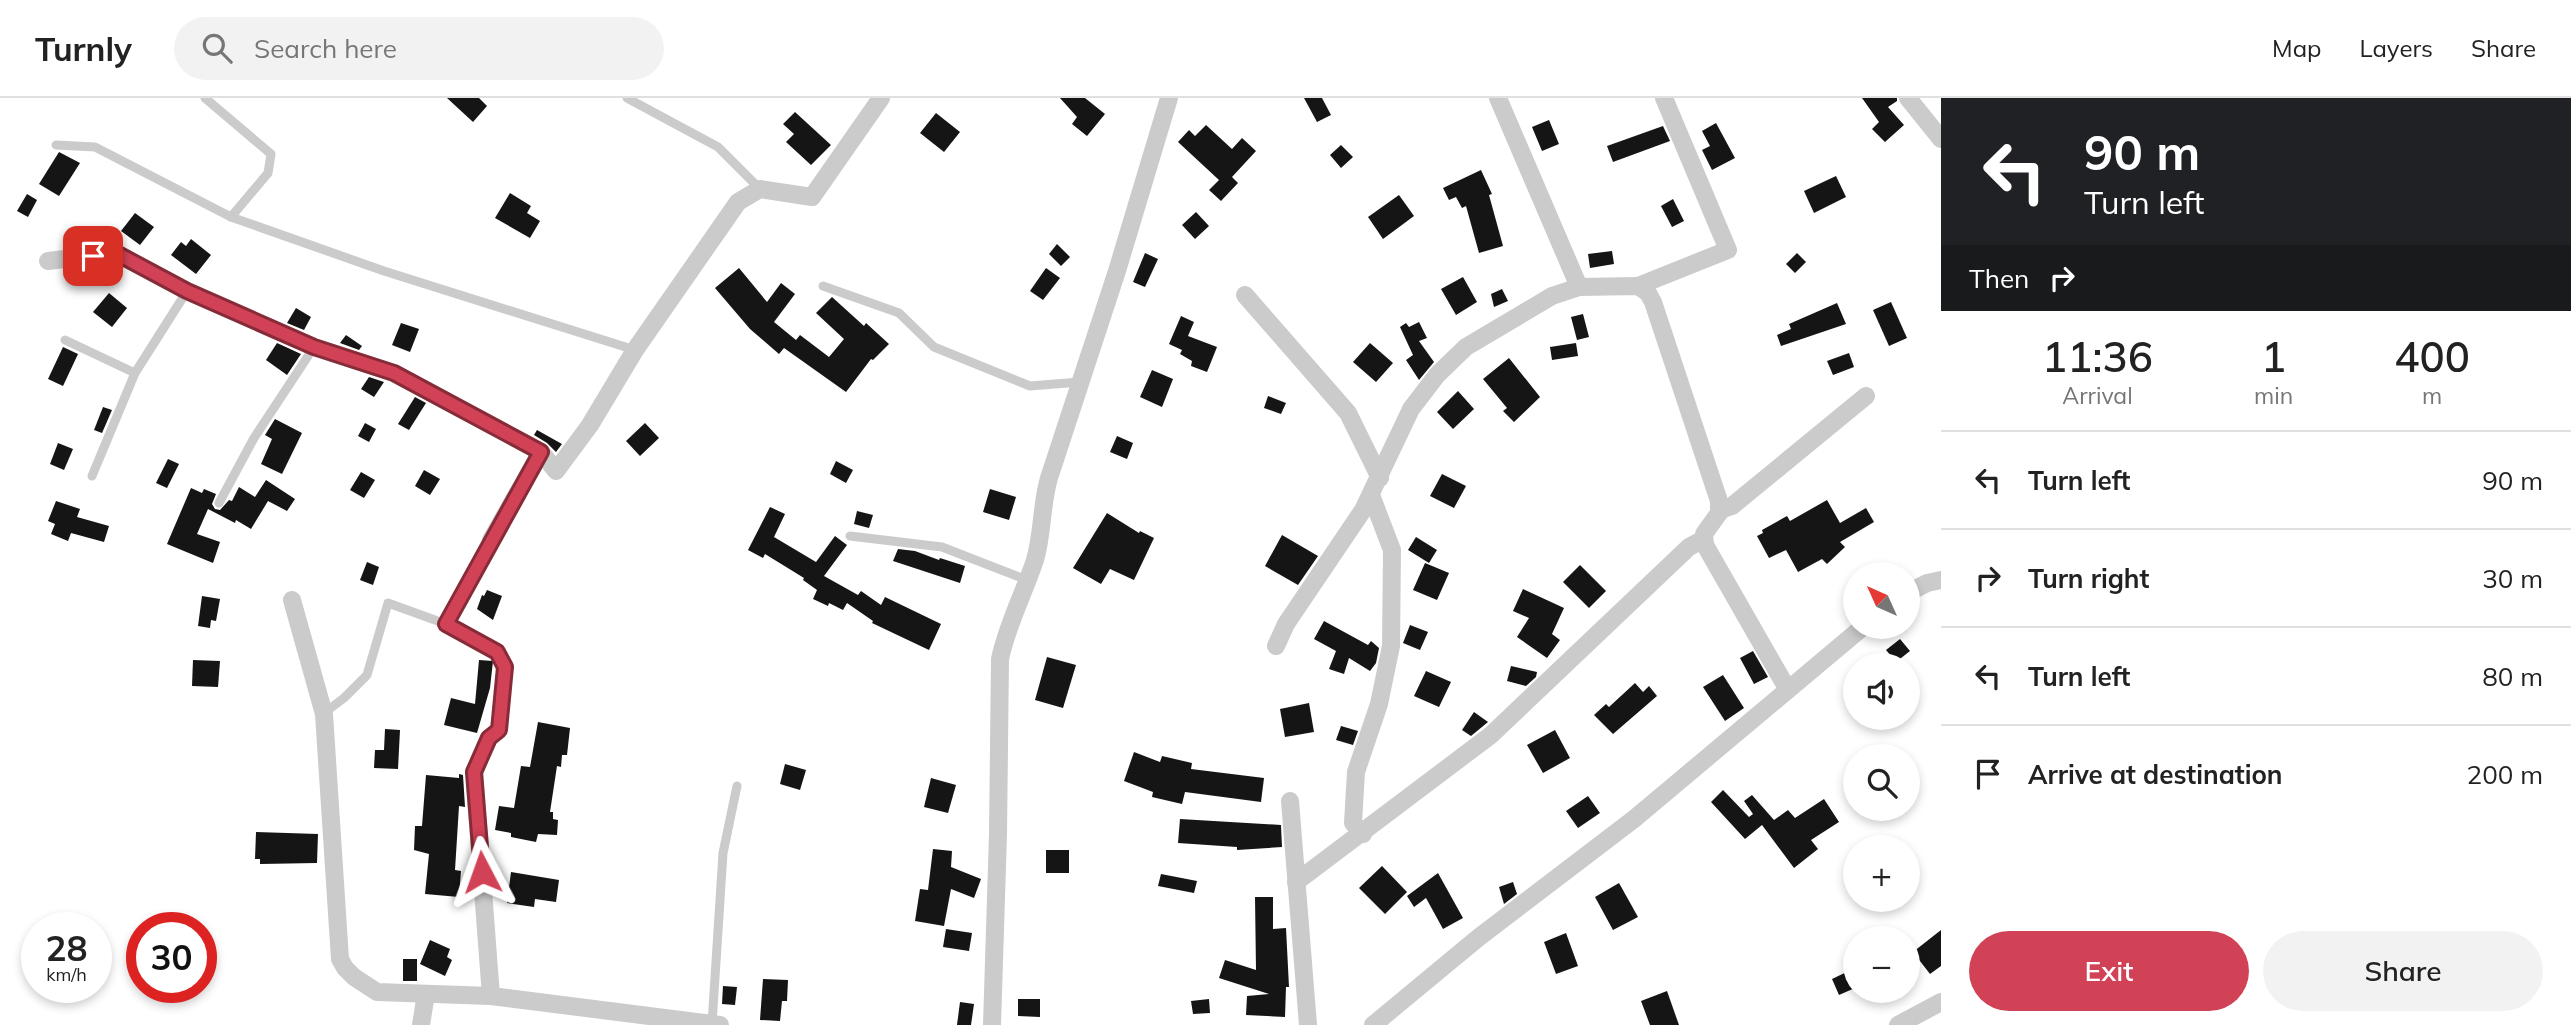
<!DOCTYPE html>
<html lang="en">
<head>
<meta charset="utf-8">
<style>
  body { margin:0; font-family:Mulish,sans-serif; background:#f2f2f2; color:#222; height:100vh; display:flex; flex-direction:column; font-size:26px; white-space:nowrap }
  * { box-sizing:border-box; margin:0 }
  p { font-size:23px; color:#767676 }
  .icon { flex:none; width:38px; height:38px; fill:none; stroke:currentColor; stroke-width:2; stroke-linecap:round; stroke-linejoin:round }
  .map { position:relative; flex:1; overflow:hidden }
  .sheet { display:flex; flex-direction:column; background:#fff; width:630px }
  .sheet>* { flex:none }
  .guide { background:#202124; color:#fff; overflow:hidden }
  .needle { width:46px; rotate:315deg }
  .controls { position:absolute; left:1843px; top:464px; display:grid; gap:14px }
  .controls a { display:grid; place-items:center; width:77px; height:77px; border-radius:50%; background:#fff; box-shadow:0 4px 10px #0003; font-size:35px }
  .speed { position:absolute; left:21px; top:814px; display:flex; gap:14px; font-size:35px; font-weight:700; text-align:center }
  .speed>* { display:grid; place-content:center; width:91px; height:91px; border-radius:50%; background:#fff; box-shadow:0 4px 10px #0003; line-height:1 }
  .speed small { font-size:18px; font-weight:400 }
  .speed .limit { border:10px solid #d22; background:#fff; color:#111 }
  .pin { position:absolute; display:grid; place-items:center; width:60px; height:60px; color:#fff; margin:-30px; border-radius:14px; box-shadow:0 4px 10px #0006 }
  .me { position:absolute; width:77px; margin:-38px; rotate:356deg; stroke-linejoin:round; filter:drop-shadow(0 0 5px #0008) }
  .turn { display:flex; align-items:center; gap:24px; height:147px; padding:0 28px; font-size:32px }
  .turn .icon { width:91px; height:91px; stroke-width:2.5 }
  .turn b { display:block; font-size:49px; line-height:60px }
  .then { display:flex; align-items:center; height:66px; padding:0 28px; background:#0003; gap:14px; font-size:26px }
  .eta { display:flex; justify-content:space-evenly; align-items:center; height:119px; text-align:center }
  .eta b { font-size:42px; font-weight:600; line-height:49px }
  .button { display:flex; gap:14px; margin-top:auto; padding:14px 28px }
  .button a { flex:1; height:80px; border-radius:42px; background:#d24256; color:#fff; font-size:28px; font-weight:600; line-height:80px; text-align:center }
  .button a+a { background:#f2f2f2; color:#222 }
  ul { padding:0; list-style:none }
  li { display:flex; align-items:center; gap:21px; height:98px; padding:0 28px; border-top:2px solid #e0e0e0 }
  li div { flex:1 }
  li b { display:block; font-size:26px }
  li em { font-style:normal }
  header { display:flex; align-items:center; gap:42px; box-sizing:border-box; height:98px; padding:0 35px; background:#fff; border-bottom:2px solid #e0e0e0 }
  header strong { font-size:33px }
  nav { display:flex; gap:38px; margin-inline-start:auto; font-size:24px }
  .search { width:490px; height:63px; background:#f2f2f2; display:flex; align-items:center; gap:18px; box-sizing:border-box; padding:0 24px; border-radius:38px; color:#767676; font-size:26px }
  main { display:flex; flex:1; min-height:0 }
  .map>svg:first-child { display:block }
  .building { fill:#151515 }
  .lines { fill:none; stroke-linecap:round; stroke-linejoin:round }
  .service { stroke:#cbcbcb; stroke-width:9 }
  .minor { stroke:#cbcbcb; stroke-width:18 }
  .route-casing { stroke:#882b38; stroke-width:18 }
  .route { stroke:#d24256; stroke-width:12 }
</style>
</head>
<body>
<header>
<strong>Turnly</strong>
<div class="search"><svg class="icon" aria-label="search" viewBox="0 0 24 24"><circle cx="10" cy="10" r="6"/><path d="M15 15l6 6"/></svg>Search here</div>
<nav><a>Map</a><a>Layers</a><a>Share</a></nav>
</header>
<main>
<div class="map">
<svg width="1941" height="927" viewBox="0 0 1941 927">
  <rect width="100%" height="100%" fill="#fff"/>
  <g class="building">
    <polygon points="447,0 479,0 487,8 473,24"/>
    <polygon points="1060,0 1085,0 1105,16 1087,38 1072,26 1077,19"/>
    <polygon points="1304,0 1322,0 1331,17 1317,24"/>
    <polygon points="1862,0 1897,0 1897,3 1888,9 1904,27 1885,44 1872,31 1879,24"/>
    <polygon points="795,14 831,47 811,67 786,44 794,36 783,26"/>
    <polygon points="936,15 960,34 944,54 920,35"/>
    <polygon points="1549,22 1559,46 1542,53 1532,29"/>
    <polygon points="1716,25 1735,60 1712,72 1702,52 1710,48 1702,33"/>
    <polygon points="1206,27 1232,51 1242,40 1256,53 1232,79 1238,85 1221,103 1209,92 1219,82 1178,44 1189,32 1195,38"/>
    <polygon points="1663,28 1670,43 1613,64 1607,48"/>
    <polygon points="1341,47 1353,59 1341,70 1330,57"/>
    <polygon points="59,54 80,65 59,98 39,86"/>
    <polygon points="1481,72 1492,96 1489,97 1503,148 1479,155 1466,108 1462,110 1456,99 1449,102 1443,90"/>
    <polygon points="1836,78 1846,99 1814,115 1804,93"/>
    <polygon points="510,95 531,108 527,115 540,123 530,140 495,120"/>
    <polygon points="27,96 37,102 28,119 17,113"/>
    <polygon points="1399,97 1414,118 1383,141 1368,119"/>
    <polygon points="1673,101 1684,123 1672,129 1661,108"/>
    <polygon points="1196,114 1209,128 1195,141 1182,127"/>
    <polygon points="135,115 154,129 140,147 121,133"/>
    <polygon points="191,141 211,157 196,176 171,157 181,144 186,148"/>
    <polygon points="1057,146 1070,159 1061,168 1049,156"/>
    <polygon points="1612,153 1614,166 1590,170 1588,156"/>
    <polygon points="1145,155 1158,161 1145,189 1133,184"/>
    <polygon points="1797,155 1806,164 1795,175 1786,166"/>
    <polygon points="739,170 767,204 781,185 795,196 774,224 796,242 800,237 829,259 844,241 816,215 832,199 864,228 866,225 889,246 873,262 871,261 846,294 784,250 779,256 750,231 715,190"/>
    <polygon points="1046,170 1060,180 1043,202 1030,193"/>
    <polygon points="1463,179 1477,204 1456,217 1441,191"/>
    <polygon points="1502,191 1508,203 1494,209 1491,196"/>
    <polygon points="109,195 127,210 112,229 93,214"/>
    <polygon points="1891,204 1907,240 1889,248 1873,212"/>
    <polygon points="1837,205 1846,226 1781,248 1777,237 1791,231 1789,226"/>
    <polygon points="296,210 311,219 304,232 287,225"/>
    <polygon points="1583,216 1589,239 1577,242 1571,219"/>
    <polygon points="1181,218 1194,224 1188,238 1217,249 1207,274 1191,268 1192,263 1180,256 1182,252 1169,246"/>
    <polygon points="1419,224 1427,240 1419,243 1434,264 1419,282 1406,262 1413,257 1400,229 1406,225 1409,229"/>
    <polygon points="401,225 419,231 410,254 392,247"/>
    <polygon points="346,237 362,248 359,252 340,245"/>
    <polygon points="277,245 301,256 287,277 266,262"/>
    <polygon points="1370,245 1393,265 1376,284 1353,264"/>
    <polygon points="1576,245 1578,258 1552,262 1550,249"/>
    <polygon points="63,249 78,256 63,288 48,281"/>
    <polygon points="1849,255 1854,269 1833,277 1827,263"/>
    <polygon points="1509,260 1540,299 1514,324 1503,313 1507,310 1483,281"/>
    <polygon points="1152,272 1173,281 1162,309 1140,299"/>
    <polygon points="369,279 384,284 374,299 361,291"/>
    <polygon points="1458,293 1474,311 1453,331 1437,314"/>
    <polygon points="1268,298 1286,305 1281,316 1264,310"/>
    <polygon points="415,299 426,305 409,332 398,326"/>
    <polygon points="103,309 112,312 102,335 94,332"/>
    <polygon points="275,321 302,335 282,376 261,366 272,341 265,337"/>
    <polygon points="365,325 376,331 369,344 358,338"/>
    <polygon points="645,325 659,340 640,358 626,343"/>
    <polygon points="537,332 562,346 556,354 547,345 534,337"/>
    <polygon points="1117,338 1133,345 1127,361 1110,354"/>
    <polygon points="58,345 73,351 64,372 50,366"/>
    <polygon points="168,361 179,366 167,390 156,385"/>
    <polygon points="836,363 853,372 846,385 830,376"/>
    <polygon points="424,372 440,381 430,397 415,388"/>
    <polygon points="361,374 375,382 364,400 350,392"/>
    <polygon points="1442,376 1466,388 1454,410 1430,398"/>
    <polygon points="266,382 295,401 287,413 268,403 251,431 236,422 235,425 208,411 197,436 220,444 213,465 167,446 191,390 202,395 204,391 216,396 212,406 215,411 220,412 229,402 232,403 239,389 255,399"/>
    <polygon points="990,391 1016,399 1009,422 983,414"/>
    <polygon points="1827,402 1840,425 1866,410 1874,424 1840,444 1845,449 1827,466 1822,461 1798,474 1786,452 1769,460 1757,438 1763,435 1762,432 1787,418 1790,423"/>
    <polygon points="56,403 80,411 77,419 109,428 104,444 71,435 68,443 51,436 55,426 48,423"/>
    <polygon points="770,409 785,416 774,439 816,464 835,438 847,447 824,478 858,497 861,493 881,507 885,499 941,526 929,552 872,525 873,523 847,505 843,512 829,505 828,508 813,501 817,492 803,482 804,480 765,456 763,460 748,452"/>
    <polygon points="857,413 873,417 869,430 854,426"/>
    <polygon points="1107,415 1139,435 1140,433 1154,440 1134,482 1110,471 1101,486 1073,470"/>
    <polygon points="1282,437 1318,458 1298,487 1265,468"/>
    <polygon points="1416,439 1437,452 1429,465 1408,452"/>
    <polygon points="898,451 915,453 939,462 940,460 965,468 960,485 893,463"/>
    <polygon points="367,464 379,469 373,487 360,482"/>
    <polygon points="1425,465 1449,475 1437,502 1413,492"/>
    <polygon points="1580,467 1606,493 1589,510 1563,484"/>
    <polygon points="1523,491 1564,510 1552,536 1560,542 1547,560 1517,539 1529,520 1513,513"/>
    <polygon points="487,492 502,498 493,522 477,511 482,497 484,498"/>
    <polygon points="202,498 220,501 216,523 211,522 210,530 198,528"/>
    <polygon points="1324,523 1368,547 1371,543 1379,550 1376,565 1370,573 1349,560 1344,576 1329,571 1336,553 1314,541"/>
    <polygon points="1410,527 1428,534 1420,552 1403,545"/>
    <polygon points="1900,541 1910,553 1896,564 1886,552"/>
    <polygon points="1753,553 1768,579 1754,586 1740,560"/>
    <polygon points="1047,559 1076,567 1063,610 1035,602"/>
    <polygon points="193,562 220,563 218,589 192,588"/>
    <polygon points="479,562 493,563 490,590 477,635 444,627 451,600 475,606"/>
    <polygon points="1511,568 1537,574 1536,579 1526,588 1507,583"/>
    <polygon points="1426,573 1451,584 1439,609 1414,598"/>
    <polygon points="1723,577 1744,610 1725,623 1703,589"/>
    <polygon points="1635,585 1643,594 1649,588 1657,598 1613,636 1594,617 1606,606 1609,609"/>
    <polygon points="1309,605 1314,634 1285,639 1280,611"/>
    <polygon points="1474,614 1488,624 1471,638 1462,632"/>
    <polygon points="538,624 570,630 567,657 562,657 561,669 557,668 550,714 553,714 553,721 558,722 557,737 538,736 536,744 511,739 511,735 495,732 499,708 514,710 521,668 530,669"/>
    <polygon points="1341,628 1358,633 1353,647 1336,642"/>
    <polygon points="385,631 400,632 398,671 374,670 375,652 384,652"/>
    <polygon points="1555,632 1570,660 1543,675 1527,647"/>
    <polygon points="1134,654 1160,664 1162,658 1192,665 1191,671 1264,680 1261,704 1185,694 1182,706 1152,699 1153,694 1124,683"/>
    <polygon points="785,666 806,672 800,692 780,686"/>
    <polygon points="459,676 463,677 465,709 459,708 455,772 461,773 459,799 425,796 429,756 414,752 415,728 422,728 426,677 459,680"/>
    <polygon points="931,680 956,687 948,715 924,709"/>
    <polygon points="1723,692 1749,719 1753,716 1744,703 1752,697 1774,722 1788,712 1795,720 1824,701 1839,724 1811,742 1818,751 1794,770 1762,727 1745,741 1711,704"/>
    <polygon points="1588,698 1600,715 1578,730 1566,713"/>
    <polygon points="1180,721 1281,727 1282,749 1237,752 1237,749 1178,745"/>
    <polygon points="256,734 318,736 317,765 260,766 260,761 255,761"/>
    <polygon points="933,751 952,753 951,769 981,781 974,800 951,791 944,828 915,823 920,791 928,792"/>
    <rect x="1046" y="752" width="23" height="23"/>
    <polygon points="1382,768 1407,794 1385,816 1359,790"/>
    <polygon points="511,774 559,782 556,804 535,801 534,809 507,805"/>
    <polygon points="1438,775 1463,820 1443,831 1426,800 1414,809 1407,798"/>
    <polygon points="1161,776 1197,783 1194,795 1158,788"/>
    <polygon points="1513,784 1517,796 1504,806 1499,789"/>
    <polygon points="1619,785 1638,819 1613,832 1595,799"/>
    <polygon points="1255,799 1273,799 1273,831 1286,830 1289,889 1286,889 1285,919 1246,917 1247,898 1269,896 1219,880 1225,862 1256,872"/>
    <polygon points="946,831 972,835 969,853 943,849"/>
    <polygon points="1941,832 1941,868 1930,876 1913,854"/>
    <polygon points="1566,835 1578,868 1556,876 1544,844"/>
    <polygon points="430,842 450,851 447,859 452,862 445,878 420,866"/>
    <rect x="403" y="861" width="14" height="22"/>
    <polygon points="1855,870 1855,890 1839,897 1832,881"/>
    <polygon points="763,881 788,882 787,903 782,903 780,923 760,922"/>
    <polygon points="723,888 737,889 735,907 722,906"/>
    <polygon points="1667,893 1679,927 1650,927 1641,903"/>
    <polygon points="1018,901 1040,901 1040,919 1018,918"/>
    <polygon points="1209,901 1210,915 1193,916 1191,903"/>
    <polygon points="960,904 974,906 971,927 957,927"/>
  </g>
  <g class="lines">
    <g class="service">
      <polyline points="205,0 271,56 268,75 231,119"/>
      <polyline points="627,0 718,49 760,91"/>
      <polyline points="56,47 95,49 231,119 384,173 635,252"/>
      <polyline points="823,188 899,215 934,249 1030,288 1080,284"/>
      <polyline points="65,242 135,275 187,193"/>
      <polyline points="92,378 135,275"/>
      <polyline points="219,405 254,340 314,249"/>
      <polyline points="850,438 942,449 1027,482"/>
      <polyline points="446,526 497,554 505,569 499,632 489,640"/>
      <polyline points="324,615 344,600 367,577 388,505 446,526 491,442"/>
      <polyline points="712,926 723,755 737,688"/>
    </g>
    <g class="minor">
      <polyline points="1498,0 1579,189"/>
      <polyline points="1908,0 1941,41"/>
      <polyline points="48,163 116,155 187,193 314,249 394,275 541,354 556,373 590,327 635,252 738,104 760,91 812,99 881,0"/>
      <polyline points="1638,188 1728,152 1664,0"/>
      <polyline points="1245,197 1348,315 1380,380"/>
      <polyline points="1719,415 1723,411 1732,408 1866,298"/>
      <polyline points="491,442 541,354"/>
      <polyline points="1908,495 1927,485 1941,482"/>
      <polyline points="292,502 324,616 340,861 345,870 354,879 377,894 491,898 720,927"/>
      <polyline points="1276,548 1286,526 1363,412 1411,311 1437,277 1466,249 1552,198 1579,189 1638,188 1648,195 1653,204 1719,403 1719,415 1704,436 1705,447 1788,592"/>
      <polyline points="489,640 474,674 491,898"/>
      <polyline points="1290,703 1308,927"/>
      <polyline points="1363,736 1353,725 1356,674 1379,606 1391,548 1392,452 1371,397"/>
      <polyline points="1296,784 1491,637 1689,449 1704,441"/>
      <polyline points="421,927 426,896"/>
      <path d="M992 927 998 736 1000 561C1007 527 1024 495 1035 462 1043 435 1041 407 1049 380L1117 173 1169 0"/>
      <polyline points="1373,927 1478,840 1634,721 1864,528"/>
      <polyline points="1898,927 1941,904"/>
    </g>
  </g>
  <g class="lines">
    <defs>
      <polyline id="route" points="93,158 116,155 187,193 314,249 394,275 541,354 446,526 497,554 505,569 499,632 489,640 474,674 482,774"/>
    </defs>
    <use href="#route" class="route-casing"/>
    <use href="#route" class="route"/>
  </g>
</svg>
<div class="controls">
<a><svg class="needle" viewBox="-14 -14 28 28"><path d="M0-13l5 13h-10z" fill="#e53935"/><path d="M0 13l5-13h-10z" fill="#767676"/></svg></a>
<a><svg class="icon" aria-label="sound" viewBox="0 0 24 24"><path d="M4 9h4l5-4v14l-5-4H4zM17 9q2 3 0 6"/></svg></a>
<a><svg class="icon" aria-label="search" viewBox="0 0 24 24"><circle cx="10" cy="10" r="6"/><path d="M15 15l6 6"/></svg></a>
<a>+</a>
<a>−</a>
</div>
<div class="speed"><div>28<small>km/h</small></div><div class="limit">30</div></div>
<div class="pin" style="left:93px;top:158px;background:#d93025"><svg class="icon" aria-label="arrive" viewBox="0 0 24 24"><path d="M6 21V4h12l-3 4 3 4H6"/></svg></div>
<svg class="me" style="left:482px;top:774px" viewBox="-20 -20 40 40"><path d="M0-17L14 15 0 8-14 15z" fill="#d24256" stroke="#fff" stroke-width="4"/></svg>
</div>
<section class="sheet">
<div class="guide">
<div class="turn"><svg class="icon" aria-label="left" viewBox="0 0 24 24"><path d="M17 20v-9H6M10 6l-5 5 5 5"/></svg><div><b>90 m</b>Turn left</div></div>
<div class="then">Then<svg class="icon" aria-label="right" viewBox="0 0 24 24"><path d="M7 20v-9h11M14 6l5 5-5 5"/></svg></div>
</div>
<div class="eta">
<div><b>11:36</b><p>Arrival</p></div>
<div><b>1</b><p>min</p></div>
<div><b>400</b><p>m</p></div>
</div>
<ul>
<li><svg class="icon" aria-label="left" viewBox="0 0 24 24"><path d="M17 20v-9H6M10 6l-5 5 5 5"/></svg><div><b>Turn left</b></div><em>90 m</em></li>
<li><svg class="icon" aria-label="right" viewBox="0 0 24 24"><path d="M7 20v-9h11M14 6l5 5-5 5"/></svg><div><b>Turn right</b></div><em>30 m</em></li>
<li><svg class="icon" aria-label="left" viewBox="0 0 24 24"><path d="M17 20v-9H6M10 6l-5 5 5 5"/></svg><div><b>Turn left</b></div><em>80 m</em></li>
<li><svg class="icon" aria-label="arrive" viewBox="0 0 24 24"><path d="M6 21V4h12l-3 4 3 4H6"/></svg><div><b>Arrive at destination</b></div><em>200 m</em></li>
</ul>
<div class="button"><a>Exit</a><a>Share</a></div>
</section>
</main>
</body>
</html>
